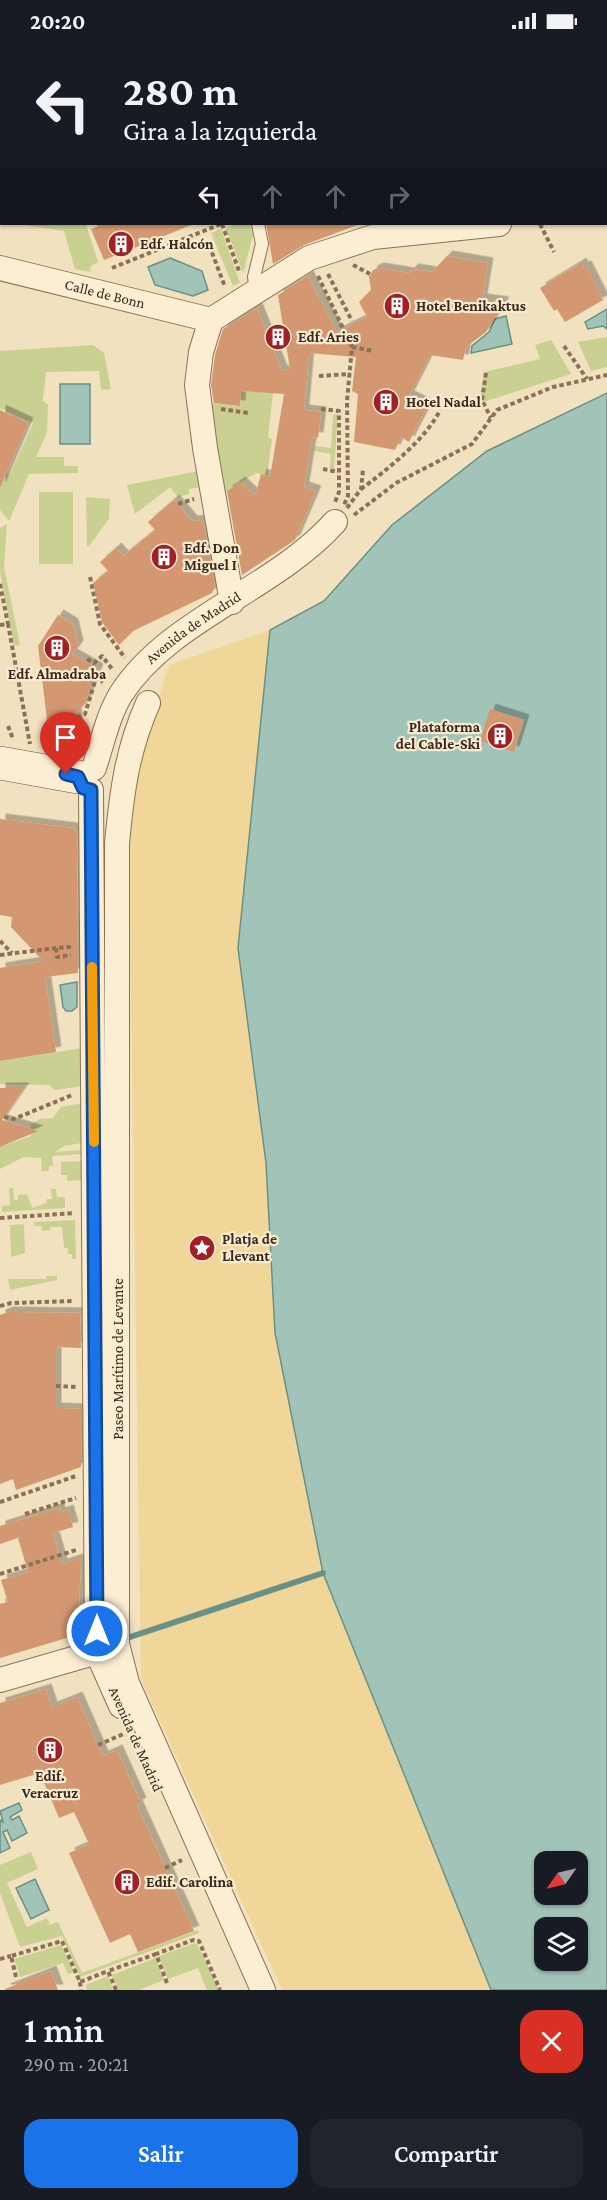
<!DOCTYPE html>
<html lang="es">
<head>
<meta charset="utf-8">
<style>
  body { margin:0; font-family:"Crimson Pro",serif; background:#20242c; color:#f1f3f6; height:100vh; display:flex; flex-direction:column; font-size:22px; white-space:nowrap }
  * { box-sizing:border-box; margin:0 }
  p { font-size:20px; color:#9ea1a6 }
  .icon { flex:none; width:33px; height:33px; fill:none; stroke:currentColor; stroke-width:2; stroke-linecap:round; stroke-linejoin:round }
  .map { position:relative; height:1948px; overflow:hidden }
  .drawer { display:flex; flex-direction:column; background:#171b24; flex:1 }
  .drawer>* { flex:none }
  .top-card { position:absolute; left:0px; top:0px; width:608px; height:183px; box-shadow:0 2px 4px #0004; background:#171b24; color:#f1f3f6; overflow:hidden }
  .needle { width:39px; rotate:236deg }
  .controls { position:absolute; left:534px; top:1809px; display:grid; gap:12px }
  .controls a { display:grid; place-items:center; width:54px; height:54px; border-radius:12px; background:#171b24; box-shadow:0 2px 4px #0004; font-size:30px }
  .pin { position:absolute; display:grid; place-items:center; width:51px; height:51px; color:#fff; margin:-62px -26px; border-radius:50% 50% 50% 0; rotate:-45deg; box-shadow:0 0 6px #0007 }
  .pin .icon { rotate:45deg }
  .me { position:absolute; width:66px; margin:-33px; rotate:0deg; stroke-linejoin:round; filter:drop-shadow(0 0 4px #0008) }
  .turn { display:flex; align-items:center; gap:21px; height:126px; padding:0 24px; font-size:27px }
  .turn .icon { width:78px; height:78px; stroke-width:2.5 }
  .turn b { display:block; font-size:42px; line-height:51px }
  .lanes { display:flex; align-items:center; height:57px; padding:0 24px; background:#0003; justify-content:center; gap:30px; direction:ltr }
  .lanes .off { opacity:.35 }
  .round { display:grid; place-items:center; flex:none; width:63px; height:63px; border-radius:18px; background:#20242c }
  .overview { display:flex; align-items:center; justify-content:space-between; height:102px; padding:0 24px }
  h1 { font-size:36px; font-weight:600; line-height:45px }
  .action { display:flex; gap:12px; margin-top:auto; padding:12px 24px }
  .action a { flex:1; height:69px; border-radius:18px; background:#1a73e8; color:#fff; font-size:24px; font-weight:600; line-height:69px; text-align:center }
  .action a+a { background:#20242c; color:#f1f3f6 }
  .status { display:flex; justify-content:space-between; align-items:center; height:42px; padding:0 30px; background:#171b24; direction:ltr }
  .status svg { height:16px; fill:currentColor }
  .map>svg:first-child { display:block }
  .green { fill:#cad092 }
  .sand { fill:#f0d799 }
  .water { fill:#a2c3b8; stroke:#699186; stroke-width:1.5; fill-rule:evenodd }
  .lines { fill:none; stroke-linecap:round; stroke-linejoin:round }
  .stream { stroke:#699186; stroke-width:6 }
  .building { fill:#d39871; filter:url(#shadow) }
  .lane-casing { stroke:#8c7156; stroke-width:14 }
  .street-casing { stroke:#8c7156; stroke-width:26 }
  .secondary-casing { stroke:#6d5239; stroke-width:34 }
  .path { stroke:#8c7156; stroke-width:4; stroke-dasharray:4.5 3; stroke-linecap:butt }
  .lane { stroke:#fbeed3; stroke-width:12 }
  .street { stroke:#fbeed3; stroke-width:24 }
  .secondary { stroke:#fbeed3; stroke-width:33 }
  .route-casing { stroke:#114b97; stroke-width:15 }
  .route { stroke:#1a73e8; stroke-width:10 }
  .slow { stroke:#f59e0b; stroke-width:10 }
  .labels { text-anchor:middle; dominant-baseline:central; stroke-width:4.5; stroke-linejoin:round; paint-order:stroke }
  .poi-label { font-size:15px; font-weight:bold; fill:#3a291c; stroke:#f8ebcf; text-anchor:start }
  .street-label { font-size:15px; fill:#3a291c; stroke:#f8ebcf }
</style>
</head>
<body>
<div class="status"><b>20:20</b><svg viewBox="0 0 49 12"><path d="M0 12V9h3v3zM5 12V6h3v6zM10 12V3h3v9zM15 12V0h3v12zM26 1h20v11H26zM47 4h2v5h-2z"/></svg></div>
<div class="map">
<svg width="607" height="1948" viewBox="0 0 607 1948">
  <defs>
    <filter id="shadow"><feDropShadow dx="5.5" dy="-5.5" stdDeviation="0" flood-color="#0004"/></filter>
  </defs>
  <rect width="100%" height="100%" fill="#f1e1bf"/>
  <g class="green">
    <polygon points="43,0 235,0 236,1 43,2"/>
    <polygon points="19,182 86,182 98,220 91,224 90,230 75,227 64,189"/>
    <polygon points="236,182 250,182 253,193 243,231 226,186"/>
    <polygon points="221,187 240,241 233,244 211,191"/>
    <polygon points="607,295 607,325 591,329 578,300"/>
    <polygon points="551,298 571,332 480,361 484,330 540,317 535,303"/>
    <polygon points="93,303 104,311 111,347 101,348 99,329 46,330 43,359 48,363 47,390 36,415 64,415 64,424 78,424 78,431 29,432 9,479 0,468 0,429 10,432 33,381 0,366 0,309"/>
    <polygon points="241,349 273,351 268,395 272,397 267,434 256,431 225,450 210,361 240,364"/>
    <polygon points="338,372 334,427 330,426 331,412 314,409 315,404 331,406 333,373"/>
    <polygon points="199,429 201,445 189,447 189,452 178,455 170,445 135,472 127,443"/>
    <rect x="39" y="450" width="34" height="72"/>
    <polygon points="86,455 110,457 109,477 89,504 87,504"/>
    <polygon points="7,482 4,525 20,603 14,604 0,530 0,486"/>
    <polygon points="82,1006 82,1044 55,1048 49,1043 0,1042 0,1019"/>
    <polygon points="82,1061 82,1101 64,1104 55,1110 82,1108 82,1112 52,1114 53,1124 49,1124 49,1129 42,1129 41,1116 24,1115 0,1127 0,1105 31,1094 30,1083 40,1077 53,1076 61,1065"/>
    <polygon points="82,1119 82,1138 67,1139 67,1133 61,1133 61,1120"/>
    <polygon points="9,1146 13,1146 14,1158 18,1158 18,1153 27,1152 32,1166 46,1161 47,1157 52,1157 51,1147 56,1147 57,1155 65,1155 65,1166 2,1170 2,1164 10,1163"/>
    <polygon points="75,1178 76,1217 72,1217 72,1212 68,1212 68,1206 64,1206 62,1185 50,1185 50,1188 42,1189 41,1184 34,1184 34,1180"/>
    <polygon points="24,1182 25,1211 11,1215 10,1183"/>
    <polygon points="46,1234 57,1234 57,1238 10,1248 8,1237 47,1237"/>
    <polygon points="31,1810 38,1827 7,1841 27,1885 47,1876 50,1883 58,1880 82,1931 198,1888 199,1891 80,1935 62,1894 20,1905 0,1851 0,1823"/>
    <polygon points="195,1901 197,1902 219,1948 207,1948 198,1926 168,1937 159,1914"/>
    <polygon points="61,1903 74,1930 68,1932 63,1921 20,1935 14,1917"/>
    <polygon points="156,1916 164,1938 139,1948 118,1948 112,1933"/>
    <polygon points="108,1934 113,1948 87,1948 86,1943"/>
  </g>
  <polygon class="sand" points="270,588 238,906 266,1121 275,1291 323,1531 491,1948 282,1948 141,1637 128,752 169,623"/>
  <g class="water">
    <polygon points="170,216 202,229 208,248 193,254 155,243 148,225"/>
    <polygon points="607,267 607,287 603,284 588,287 585,280"/>
    <polygon points="506,274 512,302 471,311 472,304 489,290 495,277"/>
    <rect x="60" y="342" width="30" height="60"/>
    <path d="M607 351V1948H491L323 1531 275 1291 266 1121 238 906 270 588 324 559 392 483 487 409ZM544 1820H578V1852H544ZM544 1886H578V1918H544Z"/>
    <polygon points="77,940 77,965 72,969 66,969 63,965 60,943"/>
    <polygon points="19,1761 22,1768 10,1775 12,1778 19,1774 27,1791 12,1799 7,1788 3,1790 10,1806 0,1811 0,1778 3,1780 0,1769"/>
    <polygon points="35,1837 49,1868 31,1877 16,1846"/>
  </g>
  <g class="lines">
    <polyline class="stream" points="130,1595 323,1531"/>
  </g>
  <g class="building">
    <polygon points="104,182 194,182 104,218 91,187"/>
    <polygon points="266,182 360,182 304,203 273,222"/>
    <polygon points="447,214 488,221 482,257 504,260 486,290 466,305 463,318 430,313 409,354 428,363 409,400 401,395 395,408 354,400 358,352 352,349 356,315 309,311 304,368 321,370 318,396 312,395 304,445 316,449 295,498 242,533 227,449 240,440 255,454 261,432 270,435 284,352 241,349 240,364 214,361 211,343 215,313 223,287 257,266 282,329 290,327 278,253 308,234 337,290 367,275 359,260 371,248 369,235 373,228 379,226 409,231 413,227 432,230"/>
    <polygon points="581,221 583,225 586,224 603,258 565,280 557,267 554,269 540,246"/>
    <polygon points="0,368 28,381 0,446"/>
    <polygon points="174,458 192,479 203,478 215,544 212,551 133,589 119,603 102,580 93,541 108,529 100,520 116,506 123,514 155,488 148,480"/>
    <polygon points="58,573 73,582 78,604 72,612 98,627 84,663 76,671 78,690 49,694 38,604"/>
    <polygon points="490,667 524,678 514,710 480,699"/>
    <polygon points="0,777 72,786 77,790 78,931 45,935 56,1010 0,1019 0,926 43,919 11,885 12,875 0,873"/>
    <polygon points="0,1046 24,1046 2,1078 38,1089 0,1105"/>
    <polygon points="8,1270 80,1271 81,1306 56,1305 56,1366 81,1367 81,1425 16,1448 13,1437 0,1442 0,1273"/>
    <polygon points="59,1466 60,1471 68,1468 73,1485 53,1491 62,1522 81,1516 78,1588 70,1595 0,1616 0,1562 8,1560 1,1538 28,1530 18,1496 0,1502 0,1484"/>
    <polygon points="46,1647 52,1665 77,1655 103,1714 117,1708 141,1761 137,1763 194,1889 138,1910 130,1892 110,1901 69,1811 89,1802 74,1770 59,1776 40,1731 0,1743 0,1661"/>
    <polygon points="51,1929 58,1948 5,1948 5,1947"/>
  </g>
  <g class="lines">
    <defs>
      <polyline id="lane" points="256,249 254,235 262,202 258,182"/>
      <g id="street">
        <polyline points="606,154 607,154"/>
        <path id="s1" d="M0 226 211 278"/>
        <polyline points="232,560 205,406 197,343 201,310 211,278 309,216 373,195 499,182"/>
        <path d="M148 661C127 709 122 749 117 801V1602L127 1641 263 1948"/>
        <path id="s2" d="M94 726C102 702 108 673 121 652 169 577 274 548 335 480"/>
        <polyline points="91,748 97,1610 121,1664"/>
        <polyline points="0,1638 97,1610"/>
      </g>
      <polyline id="secondary" points="0,721 78,735"/>
    </defs>
    <use href="#lane" class="lane-casing"/>
    <use href="#street" class="street-casing"/>
    <use href="#secondary" class="secondary-casing"/>
    <g class="path">
      <polyline points="243,0 243,2"/>
      <polyline points="349,0 349,2"/>
      <polyline points="222,182 239,229"/>
      <polyline points="540,182 554,210"/>
      <polyline points="188,195 191,202 197,205 208,200 225,245"/>
      <polyline points="353,223 370,232"/>
      <polyline points="112,226 221,182"/>
      <polyline points="328,232 352,279"/>
      <polyline points="318,234 352,305 347,359 348,454 344,463"/>
      <polyline points="564,304 587,337"/>
      <polyline points="352,305 374,309"/>
      <polyline points="486,331 482,358 491,376"/>
      <polyline points="319,334 350,332"/>
      <polyline points="221,367 248,371"/>
      <polyline points="321,367 339,369 339,450 335,460"/>
      <polyline points="323,427 338,430"/>
      <path d="M361 447C386 429 427 396 440 368"/>
      <polyline points="178,462 194,457"/>
      <polyline points="347,466 361,447 363,428"/>
      <polyline points="354,473 396,441 472,402 497,368 553,345 607,333"/>
      <polyline points="90,535 100,582 125,616"/>
      <polyline points="0,542 8,582"/>
      <polyline points="0,583 8,582 30,702"/>
      <polyline points="87,617 94,621 102,614 113,628"/>
      <polyline points="77,676 85,672 96,636 103,640"/>
      <polyline points="8,684 13,697"/>
      <polyline points="0,899 12,911"/>
      <polyline points="71,905 56,906 57,915 71,913"/>
      <polyline points="0,913 56,906"/>
      <polyline points="4,1075 14,1077 72,1053"/>
      <polyline points="0,1176 74,1171"/>
      <polyline points="0,1264 11,1261 74,1259"/>
      <polyline points="56,1344 76,1345"/>
      <polyline points="0,1460 76,1434"/>
      <polyline points="25,1472 76,1456"/>
      <polyline points="0,1532 76,1508"/>
      <polyline points="98,1703 128,1690"/>
      <polyline points="165,1826 182,1818"/>
      <polyline points="0,1917 11,1914"/>
      <polyline points="16,1935 11,1914 62,1899 80,1940 108,1929"/>
      <polyline points="80,1940 81,1948"/>
      <polyline points="167,1941 156,1912 193,1898 199,1899 220,1948"/>
      <polyline points="116,1948 108,1929 156,1912"/>
    </g>
    <use href="#lane" class="lane"/>
    <use href="#street" class="street"/>
    <use href="#secondary" class="secondary"/>
  </g>
  <g class="lines">
    <defs>
      <polyline id="route" points="66,732 78,735 83,746 91,748 97,1589"/>
    </defs>
    <use href="#route" class="route-casing"/>
    <use href="#route" class="route"/>
    <polyline class="slow" points="92,925 94,1100"/>
  </g>
  <defs>
    <symbol id="building-disc" viewBox="-11 -11 22 22"><circle r="9.5" fill="#9f2125" stroke="#f8ebcf"/><path d="M-4-6H4V6H1V3H-1V6H-4ZM-2.5-4.3h1.7v1.8h-1.7ZM.8-4.3h1.7v1.8H.8ZM-2.5-1h1.7V.8h-1.7ZM.8-1h1.7V.8H.8Z" fill="#fff"/></symbol>
    <symbol id="sight-disc" viewBox="-11 -11 22 22"><circle r="9.5" fill="#9f2125" stroke="#f8ebcf"/><path d="M0-6L1.8-2.2L6-1.7L2.9 1.2L3.7 5.4L0 3.3L-3.7 5.4L-2.9 1.2L-6-1.7L-1.8-2.2Z" fill="#fff"/></symbol>
  </defs>
  <g fill-rule="evenodd">
    <use href="#building-disc" x="106" y="187" width="30" height="30"/>
    <use href="#building-disc" x="382" y="249" width="30" height="30"/>
    <use href="#building-disc" x="263" y="280" width="30" height="30"/>
    <use href="#building-disc" x="371" y="345" width="30" height="30"/>
    <use href="#building-disc" x="149" y="500" width="30" height="30"/>
    <use href="#building-disc" x="42" y="591" width="30" height="30"/>
    <use href="#building-disc" x="485" y="679" width="30" height="30"/>
    <use href="#sight-disc" x="187" y="1191" width="30" height="30"/>
    <use href="#building-disc" x="35" y="1693" width="30" height="30"/>
    <use href="#building-disc" x="112" y="1825" width="30" height="30"/>
  </g>
  <g class="labels">
    <g class="poi-label">
      <text x="140" y="202">Edf. Halcón</text>
      <text x="416" y="264">Hotel Benikaktus</text>
      <text x="298" y="295">Edf. Aries</text>
      <text x="406" y="360">Hotel Nadal</text>
      <text x="184" y="506">Edf. Don<tspan x="184" dy="17">Miguel I</tspan></text>
      <text x="57" y="632" text-anchor="middle">Edf. Almadraba</text>
      <text x="480" y="685" text-anchor="end">Plataforma<tspan x="480" dy="17">del Cable-Ski</tspan></text>
      <text x="222" y="1197">Platja de<tspan x="222" dy="17">Llevant</tspan></text>
      <text x="50" y="1734" text-anchor="middle">Edif.<tspan x="50" dy="17">Veracruz</tspan></text>
      <text x="146" y="1840">Edif. Carolina</text>
    </g>
    <g class="street-label">
      <text stroke="none"><textPath href="#s1" startOffset="108">Calle de Bonn</textPath></text>
      <text stroke="none"><textPath href="#s2" startOffset="178">Avenida de Madrid</textPath></text>
      <text transform="translate(118 1317) rotate(-90)">Paseo Marítimo de Levante</text>
      <text transform="translate(136 1697) rotate(66)">Avenida de Madrid</text>
    </g>
  </g>
</svg>
<div class="controls">
<a><svg class="needle" viewBox="-14 -14 28 28"><path d="M0-13l5 13h-10z" fill="#e53935"/><path d="M0 13l5-13h-10z" fill="#9ea1a6"/></svg></a>
<a><svg class="icon" aria-label="layers" viewBox="0 0 24 24"><path d="M12 4l9 5-9 5-9-5zM3 14l9 5 9-5"/></svg></a>
</div>
<div class="pin" style="left:66px;top:732px;background:#d93025"><svg class="icon" aria-label="arrive" viewBox="0 0 24 24"><path d="M6 21V4h12l-3 4 3 4H6"/></svg></div>
<svg class="me" style="left:97px;top:1589px" viewBox="-20 -20 40 40"><circle r="17" fill="#1a73e8" stroke="#fff" stroke-width="3"/><path d="M0-11L8 9 0 5-8 9z" fill="#fff"/></svg>
<div class="top-card">
<div class="turn"><svg class="icon" aria-label="left" viewBox="0 0 24 24"><path d="M17 20v-9H6M10 6l-5 5 5 5"/></svg><div><b>280 m</b>Gira a la izquierda</div></div>
<div class="lanes"><svg class="icon" aria-label="left" viewBox="0 0 24 24"><path d="M17 20v-9H6M10 6l-5 5 5 5"/></svg><svg class="icon off" aria-label="ahead" viewBox="0 0 24 24"><path d="M12 20V5M6 11l6-6 6 6"/></svg><svg class="icon off" aria-label="ahead" viewBox="0 0 24 24"><path d="M12 20V5M6 11l6-6 6 6"/></svg><svg class="icon off" aria-label="right" viewBox="0 0 24 24"><path d="M7 20v-9h11M14 6l5 5-5 5"/></svg></div>
</div>
</div>
<section class="drawer">
<div class="overview"><div><h1>1 min</h1><p>290 m · 20:21</p></div><a class="round" style="background:#d93025;color:#fff"><svg class="icon" aria-label="close" viewBox="0 0 24 24"><path d="M6 6l12 12M18 6L6 18"/></svg></a></div>
<div class="action"><a>Salir</a><a>Compartir</a></div>
</section>
</body>
</html>
